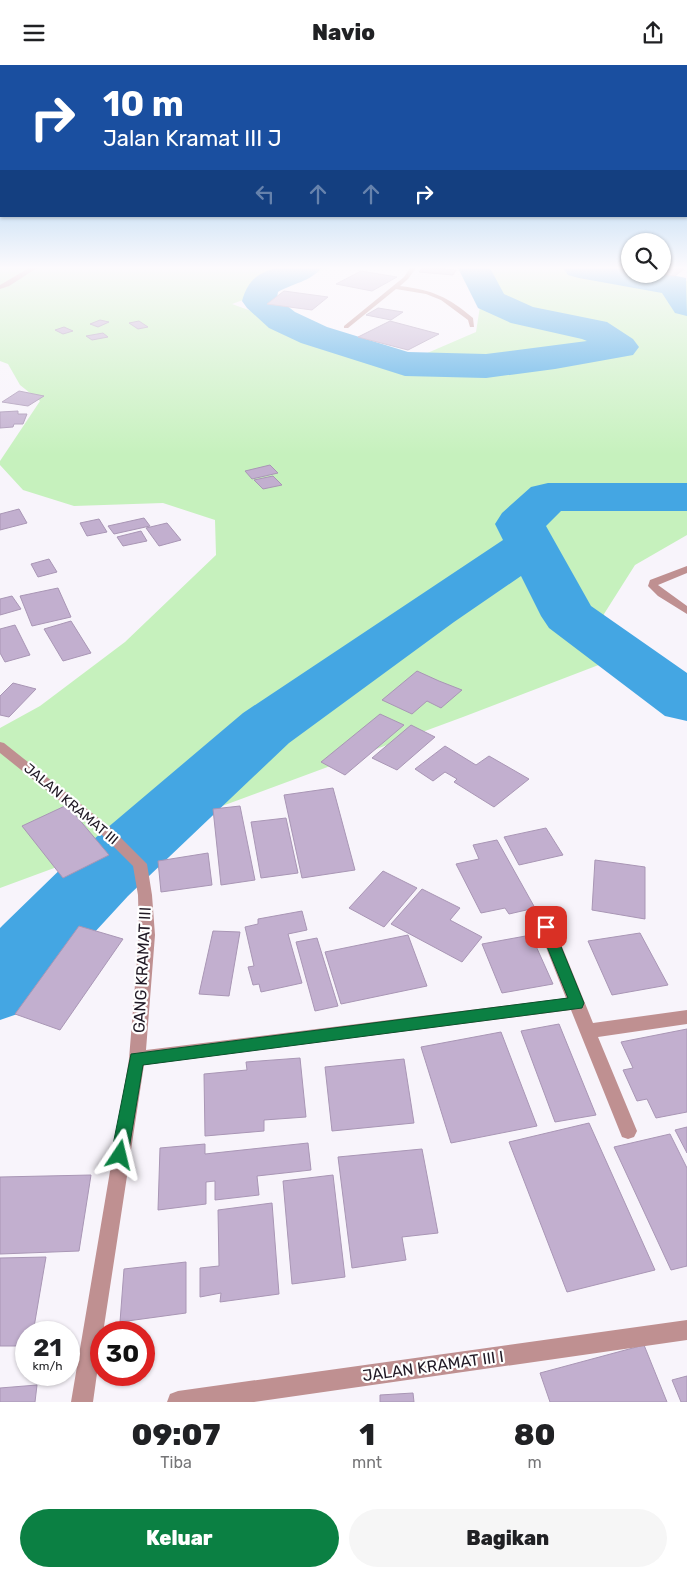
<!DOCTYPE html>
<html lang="id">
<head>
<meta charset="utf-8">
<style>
  body { margin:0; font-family:Rubik,sans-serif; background:#f6f6f6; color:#202124; height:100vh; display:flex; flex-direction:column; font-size:19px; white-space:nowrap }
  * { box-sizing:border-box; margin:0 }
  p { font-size:16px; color:#757577 }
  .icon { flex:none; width:28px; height:28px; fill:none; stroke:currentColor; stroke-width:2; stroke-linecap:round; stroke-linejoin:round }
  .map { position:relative; height:1337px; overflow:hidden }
  .side { display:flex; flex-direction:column; background:#fff; flex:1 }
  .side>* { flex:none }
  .top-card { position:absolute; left:0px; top:0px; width:688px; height:152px; box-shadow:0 1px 4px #0004; background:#1a4fa0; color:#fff; overflow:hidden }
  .tools { position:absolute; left:621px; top:168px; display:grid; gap:10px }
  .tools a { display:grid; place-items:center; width:50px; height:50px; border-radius:50%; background:#fff; box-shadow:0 1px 4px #0004; font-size:25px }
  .speed { position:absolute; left:15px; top:1256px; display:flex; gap:10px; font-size:25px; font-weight:700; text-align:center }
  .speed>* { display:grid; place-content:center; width:65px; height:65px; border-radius:50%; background:#fff; box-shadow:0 1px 4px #0004; line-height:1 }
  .speed small { font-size:12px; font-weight:400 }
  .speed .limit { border:8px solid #d22; background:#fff; color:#111 }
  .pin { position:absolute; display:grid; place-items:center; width:42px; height:42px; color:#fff; margin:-21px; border-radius:10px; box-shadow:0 2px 8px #0006 }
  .me { position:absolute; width:55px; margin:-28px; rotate:10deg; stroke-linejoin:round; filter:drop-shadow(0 0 4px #0008) }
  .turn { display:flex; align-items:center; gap:18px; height:105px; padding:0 20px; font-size:22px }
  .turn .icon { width:65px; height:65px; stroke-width:2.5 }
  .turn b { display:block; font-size:35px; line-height:42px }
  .lanes { display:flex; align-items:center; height:48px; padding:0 20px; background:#0003; justify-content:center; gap:25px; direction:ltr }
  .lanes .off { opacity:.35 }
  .eta { display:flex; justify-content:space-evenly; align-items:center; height:85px; text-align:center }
  .eta b { font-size:30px; font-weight:800; line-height:35px }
  .button { display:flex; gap:10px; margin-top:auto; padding:10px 20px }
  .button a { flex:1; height:58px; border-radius:30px; background:#0b8043; color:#fff; font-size:20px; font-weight:800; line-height:58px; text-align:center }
  .button a+a { background:#f6f6f6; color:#202124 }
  header { display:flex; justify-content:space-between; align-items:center; height:65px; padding:0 20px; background:#fff; font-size:22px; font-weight:800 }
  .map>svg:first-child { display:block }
  .green { fill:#c6f1bd }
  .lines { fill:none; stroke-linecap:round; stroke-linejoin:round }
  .river { fill:#44a6e3; fill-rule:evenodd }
  .building { fill:#c2afcf; stroke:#a996b5 }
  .minor { fill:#bf9091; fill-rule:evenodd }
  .route { fill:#0b8043; stroke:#07532c }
  .labels { text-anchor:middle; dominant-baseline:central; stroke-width:4.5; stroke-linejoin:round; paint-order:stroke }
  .street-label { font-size:14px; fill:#201925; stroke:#fff }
  .near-street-label { font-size:16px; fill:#201925; stroke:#fff }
</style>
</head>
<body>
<header><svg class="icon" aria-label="menu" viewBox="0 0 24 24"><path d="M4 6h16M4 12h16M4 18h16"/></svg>Navio<svg class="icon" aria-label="share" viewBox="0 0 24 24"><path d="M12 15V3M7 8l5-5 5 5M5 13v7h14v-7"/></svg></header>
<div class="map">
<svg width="687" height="1337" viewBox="0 0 687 1337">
  <rect width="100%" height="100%" fill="#f8f4fb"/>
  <polygon class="green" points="0,203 330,203 232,239 354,284 425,289 476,267 486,203 584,203 630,207 630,209 644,209 687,216 687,470 635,500 604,549 609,596 463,652 0,823 0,663 40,641 125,577 216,490 215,455 163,438 74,441 23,425 0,400 0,396 40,336 20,320 8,299 0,296"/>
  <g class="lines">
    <g class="river">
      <path d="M275 203H321C312 216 291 219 278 227L277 233 295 247 327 262 408 287 486 289 587 276 582 274 511 258 478 243 458 203H490L504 229 533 242 607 257 633 274 639 282 633 290 555 304 486 313 405 311 301 278 269 263 247 243 242 236C248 216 255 210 275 203Z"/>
      <polygon points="563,203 630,203 630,209 662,208 686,213 687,251 675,248 662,228 579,213 568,210"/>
      <polygon points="548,418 687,418 687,446 561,446 546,461 591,541 687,608 687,656 665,651 549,563 541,551 521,511 454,557 289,678 128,831 59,906 29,945 0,955 0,863 3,860 74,791 243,648 503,475 495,459 502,448 531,422"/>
    </g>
  </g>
  <g class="building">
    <polygon points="422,203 434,203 456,205 453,210 419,207"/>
    <polygon points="667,203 679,203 684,204 675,211 662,209"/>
    <polygon points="361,206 397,212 372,226 336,219"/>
    <polygon points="284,226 328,232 312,245 267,239"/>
    <polygon points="378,243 403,247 391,255 366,250"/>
    <polygon points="100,255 109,257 98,262 90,259"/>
    <polygon points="139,256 148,262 138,264 129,258"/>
    <polygon points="390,256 439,269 408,285 358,272"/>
    <polygon points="64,262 73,266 63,269 55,265"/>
    <polygon points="103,268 108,272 92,275 86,271"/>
    <polygon points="19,326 44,331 28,341 2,337"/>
    <polygon points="18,346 18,349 27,349 23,359 14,359 13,362 0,363 0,347"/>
    <polygon points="270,400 278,408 252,414 245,406"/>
    <polygon points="273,411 282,420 263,424 254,415"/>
    <polygon points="19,444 27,458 0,465 0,449"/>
    <polygon points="144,453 150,461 114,469 108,461"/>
    <polygon points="99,454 107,467 87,471 80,458"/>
    <polygon points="167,458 181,475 159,481 146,463"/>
    <polygon points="141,466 147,476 123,481 117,472"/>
    <polygon points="49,494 57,507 38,512 31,499"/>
    <polygon points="58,523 71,552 32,561 20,531"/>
    <polygon points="12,531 21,544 0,550 0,534"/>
    <polygon points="71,556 91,588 63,596 44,564"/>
    <polygon points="15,560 30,590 5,597 0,588 0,564"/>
    <polygon points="417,606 439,616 462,625 441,643 427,636 412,649 382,635"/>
    <polygon points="13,618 36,624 9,652 0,650 0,631"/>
    <polygon points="380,649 404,660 345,710 321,697"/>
    <polygon points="411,660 435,672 397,705 372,693"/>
    <polygon points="445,681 476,700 489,691 529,714 494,742 454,717 457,714 445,707 433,716 415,704"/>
    <polygon points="333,723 355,805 302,813 284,730"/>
    <polygon points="67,740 109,790 63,813 22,761"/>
    <polygon points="240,741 255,815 221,820 213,744"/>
    <polygon points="286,753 298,808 261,813 251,757"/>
    <polygon points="546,763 563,790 519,800 504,772"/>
    <polygon points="497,775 535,843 509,849 505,843 481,848 456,799 479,794 473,780"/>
    <polygon points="208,788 212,820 161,827 158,796"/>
    <polygon points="595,795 645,802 645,854 592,845"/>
    <polygon points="383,806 417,823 384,862 349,843"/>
    <polygon points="422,824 460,843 450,855 482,872 462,897 391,859"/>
    <polygon points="302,846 307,865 288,869 302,918 261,927 259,919 253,920 248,902 254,901 245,862 258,859 258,854"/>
    <polygon points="79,861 123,874 60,965 15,949"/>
    <polygon points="213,866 240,867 229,931 199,929"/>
    <polygon points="640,868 668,920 612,930 588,876"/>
    <polygon points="408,870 427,921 341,939 325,887"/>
    <polygon points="531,870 553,919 502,928 482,879"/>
    <polygon points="317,873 338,941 315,946 296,877"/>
    <polygon points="559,959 596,1050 555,1057 521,966"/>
    <polygon points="687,964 687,1047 656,1053 647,1034 637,1036 623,1005 633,1003 621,977"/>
    <polygon points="501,967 537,1061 451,1078 421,982"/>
    <polygon points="300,993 306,1052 264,1055 264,1066 205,1071 204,1009 247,1005 246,997"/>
    <polygon points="404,994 414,1058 332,1066 325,1002"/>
    <polygon points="589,1058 655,1205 567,1227 509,1077"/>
    <polygon points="687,1062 687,1088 675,1065"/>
    <polygon points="670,1069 687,1103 687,1201 671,1205 614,1082"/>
    <polygon points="308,1078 311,1105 257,1111 259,1130 215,1135 215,1116 206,1117 206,1139 158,1145 160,1083 205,1079 205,1089"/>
    <polygon points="422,1084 438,1168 402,1172 406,1195 352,1203 338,1092"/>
    <polygon points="91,1110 79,1186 0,1189 0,1112"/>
    <polygon points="333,1110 345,1212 292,1219 283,1116"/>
    <polygon points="272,1138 279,1229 220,1237 221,1228 200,1232 200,1203 219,1201 218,1145"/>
    <polygon points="46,1192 33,1268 26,1268 26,1281 0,1281 0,1193"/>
    <polygon points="186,1197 186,1248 120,1257 124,1204"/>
    <polygon points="644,1280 667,1337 550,1337 540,1308"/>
    <polygon points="687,1311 687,1337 681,1337 672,1315"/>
    <polygon points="37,1320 35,1337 0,1337 0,1323"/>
    <polygon points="413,1328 414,1337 380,1337 380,1330"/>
  </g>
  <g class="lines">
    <g class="minor">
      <polygon points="29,203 37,203 9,221 0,224 0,220"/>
      <path d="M410 203H416L408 214 400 221C433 225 448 232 473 253L474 262H470L468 255 441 235 426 229 396 224 348 263H344V261L404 212Z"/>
      <polygon points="687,501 687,508 658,520 687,541 687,549 658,531 648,521 650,515"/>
      <polygon points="0,677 4,678 111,763 147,799 152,830 155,870 146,985 566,933 538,862 541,858 546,856 551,858 554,862 593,958 687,945 687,959 598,972 637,1066 634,1072 628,1074 622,1072 571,945 144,1000 103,1268 101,1268 101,1280 93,1337 71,1337 129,994 139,870 138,830 133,801 101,769 0,688"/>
      <polygon points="687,1255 687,1275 254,1337 167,1337 170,1329 178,1326"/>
    </g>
  </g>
  <linearGradient id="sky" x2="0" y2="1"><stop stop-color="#66aee6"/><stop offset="0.52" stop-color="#fcfafd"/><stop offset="1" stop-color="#fcfafd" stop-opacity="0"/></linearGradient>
  <rect width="687" height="390" fill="url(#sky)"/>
  <polygon class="route" points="546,856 551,858 553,862 584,938 582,943 143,1000 128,1090 126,1096 120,1098 114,1096 111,1090 131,989 568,933 539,862 541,858"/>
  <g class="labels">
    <g class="street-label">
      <text transform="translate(71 739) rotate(40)">JALAN KRAMAT III</text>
    </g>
    <g class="near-street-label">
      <text transform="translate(142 905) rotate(-87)">GANG KRAMAT III</text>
      <text transform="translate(433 1301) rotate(-8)">JALAN KRAMAT III I</text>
    </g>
  </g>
</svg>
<div class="tools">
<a><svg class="icon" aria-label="search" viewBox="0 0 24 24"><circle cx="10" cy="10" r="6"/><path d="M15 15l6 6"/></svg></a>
</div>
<div class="speed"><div>21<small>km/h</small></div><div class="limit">30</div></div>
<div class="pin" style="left:546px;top:862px;background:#d93025"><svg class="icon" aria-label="arrive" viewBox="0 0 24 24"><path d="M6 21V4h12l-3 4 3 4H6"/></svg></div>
<svg class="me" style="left:120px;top:1090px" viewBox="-20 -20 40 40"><path d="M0-17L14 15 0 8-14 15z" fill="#0b8043" stroke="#fff" stroke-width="4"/></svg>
<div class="top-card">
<div class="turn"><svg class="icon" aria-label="right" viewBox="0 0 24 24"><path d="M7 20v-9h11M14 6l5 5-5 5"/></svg><div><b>10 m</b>Jalan Kramat III J</div></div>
<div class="lanes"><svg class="icon off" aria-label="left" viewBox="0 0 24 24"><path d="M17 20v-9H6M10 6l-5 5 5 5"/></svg><svg class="icon off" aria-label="ahead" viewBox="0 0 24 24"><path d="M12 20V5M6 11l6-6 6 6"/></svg><svg class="icon off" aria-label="ahead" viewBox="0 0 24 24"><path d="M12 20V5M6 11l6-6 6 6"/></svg><svg class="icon" aria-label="right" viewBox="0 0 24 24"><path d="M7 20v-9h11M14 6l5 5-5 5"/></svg></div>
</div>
</div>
<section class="side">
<div class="eta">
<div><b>09:07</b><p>Tiba</p></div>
<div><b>1</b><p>mnt</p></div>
<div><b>80</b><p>m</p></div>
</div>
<div class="button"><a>Keluar</a><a>Bagikan</a></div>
</section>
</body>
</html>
